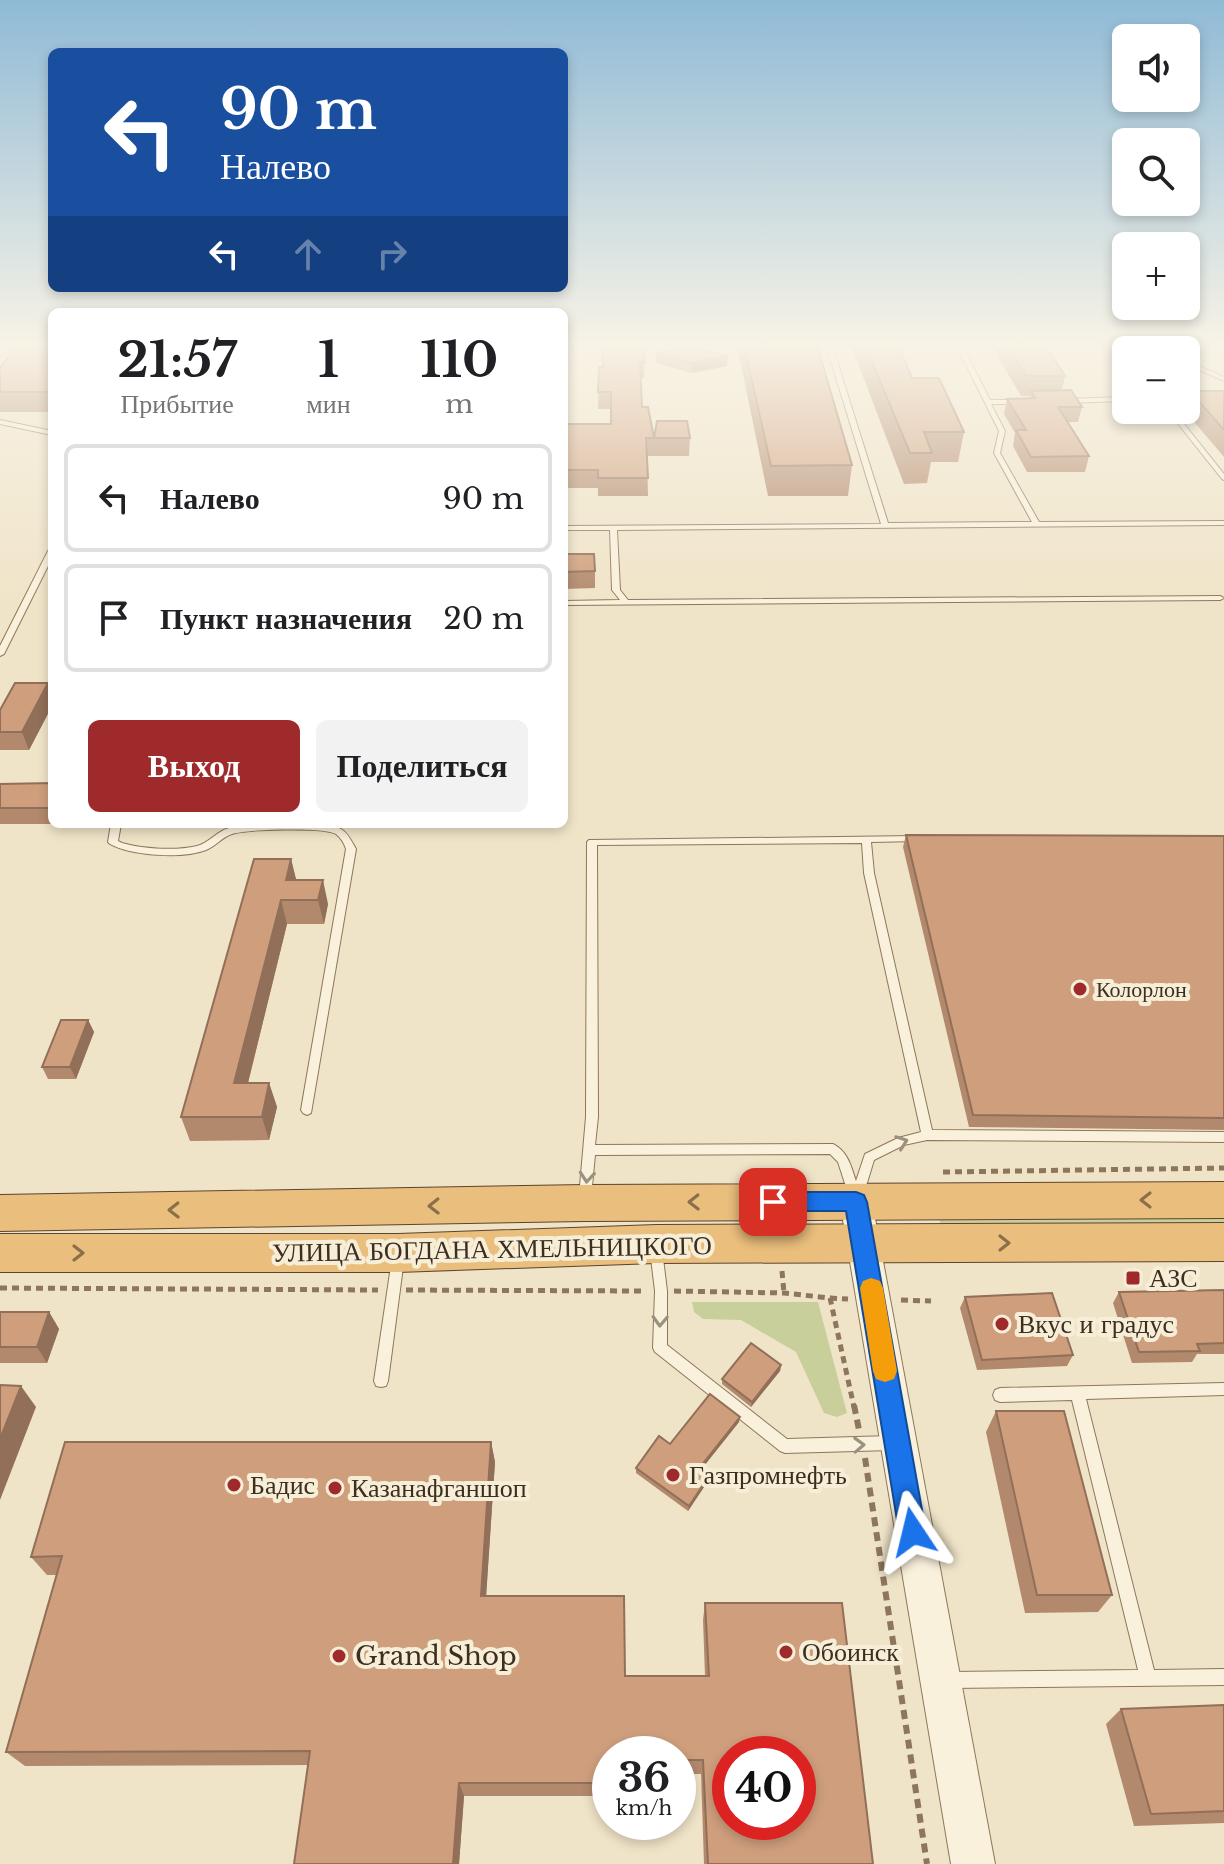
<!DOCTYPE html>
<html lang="ru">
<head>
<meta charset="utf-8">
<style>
  body { margin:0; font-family:"Libre Baskerville",serif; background:#f2f2f2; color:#202124; height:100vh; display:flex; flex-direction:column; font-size:30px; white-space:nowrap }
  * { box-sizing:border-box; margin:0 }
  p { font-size:26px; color:#757577 }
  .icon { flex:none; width:44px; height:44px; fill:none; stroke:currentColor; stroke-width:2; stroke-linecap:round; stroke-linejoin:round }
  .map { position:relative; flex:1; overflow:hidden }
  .details { position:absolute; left:48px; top:308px; width:520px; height:520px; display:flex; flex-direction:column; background:#fff; border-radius:12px; box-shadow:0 4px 12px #0003 }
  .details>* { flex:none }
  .banner { position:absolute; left:48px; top:48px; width:520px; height:244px; border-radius:12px; box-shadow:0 4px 12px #0003; background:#1a4fa0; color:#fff; overflow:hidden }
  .tools { position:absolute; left:1112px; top:24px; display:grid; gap:16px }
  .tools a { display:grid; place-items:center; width:88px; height:88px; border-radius:12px; background:#fff; box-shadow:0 4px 12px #0003; font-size:40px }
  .speed { position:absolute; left:592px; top:1736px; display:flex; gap:16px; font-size:40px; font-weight:700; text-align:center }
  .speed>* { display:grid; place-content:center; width:104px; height:104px; border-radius:50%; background:#fff; box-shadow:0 4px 12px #0003; line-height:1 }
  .speed small { font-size:20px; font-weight:400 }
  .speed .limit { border:12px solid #d22; background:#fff; color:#111 }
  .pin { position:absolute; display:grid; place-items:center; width:68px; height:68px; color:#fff; margin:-34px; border-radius:16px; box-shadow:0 4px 12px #0006 }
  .me { position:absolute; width:88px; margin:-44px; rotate:350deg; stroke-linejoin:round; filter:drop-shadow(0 0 6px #0008) }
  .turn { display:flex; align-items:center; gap:28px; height:168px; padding:0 40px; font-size:36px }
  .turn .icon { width:104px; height:104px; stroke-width:2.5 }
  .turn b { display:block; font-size:56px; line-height:68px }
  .lanes { display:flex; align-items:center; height:76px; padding:0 40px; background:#0003; justify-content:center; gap:40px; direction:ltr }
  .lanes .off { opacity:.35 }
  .eta { display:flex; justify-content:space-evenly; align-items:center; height:136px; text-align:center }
  .eta b { font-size:48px; font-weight:700; line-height:56px }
  .cta { display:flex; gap:16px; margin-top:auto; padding:16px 40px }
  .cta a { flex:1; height:92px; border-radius:12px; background:#9e2a2b; color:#fff; font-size:32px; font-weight:700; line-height:92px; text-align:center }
  .cta a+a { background:#f2f2f2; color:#202124 }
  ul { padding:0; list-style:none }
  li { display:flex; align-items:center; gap:24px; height:108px; margin:0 16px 12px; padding:0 24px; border:4px solid #e0e0e0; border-radius:12px }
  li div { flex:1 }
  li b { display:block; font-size:30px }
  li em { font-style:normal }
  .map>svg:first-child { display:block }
  .green { fill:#c9cf9b }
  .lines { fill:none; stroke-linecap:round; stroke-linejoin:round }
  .service-casing { stroke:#8d765c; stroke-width:2 }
  .tertiary-casing { stroke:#8d765c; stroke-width:2 }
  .trunk-casing { stroke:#5b4430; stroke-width:2 }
  .path-far1 { stroke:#8d765c; stroke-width:5; stroke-dasharray:7 5; stroke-linecap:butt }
  .path { stroke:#8d765c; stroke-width:6; stroke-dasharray:9 6; stroke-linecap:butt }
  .service { fill:#faf1dc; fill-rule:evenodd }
  .tertiary { fill:#faf1dc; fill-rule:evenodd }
  .trunk { fill:#eabe7c; fill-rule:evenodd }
  .wall { fill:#b2896c }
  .shaded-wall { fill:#916f58 }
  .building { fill:#cf9f7d; stroke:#916f58; stroke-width:2; fill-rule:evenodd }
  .oneway { stroke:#9c907e }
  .oneway2 { stroke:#8b6f49 }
  .route { fill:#1a73e8; stroke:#114b97; stroke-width:2 }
  .slow { fill:#f59e0b }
  .poi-dot { fill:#9e2a2b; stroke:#f7eed8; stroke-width:3 }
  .labels { text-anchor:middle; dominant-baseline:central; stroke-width:8; stroke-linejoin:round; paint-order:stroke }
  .poi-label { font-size:22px; fill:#3d2e20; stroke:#f7eed8; text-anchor:start }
  .near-street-label { font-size:26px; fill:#3d2e20; stroke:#f7eed8 }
  .near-poi-label { font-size:26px; fill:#3d2e20; stroke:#f7eed8; text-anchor:start }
</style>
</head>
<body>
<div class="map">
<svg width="1224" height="1864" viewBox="0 0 1224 1864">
  <rect width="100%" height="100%" fill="#f0e4c8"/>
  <g class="green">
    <polygon points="1224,1210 1224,1230 942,1234 938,1211"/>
    <polygon points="692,1302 818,1302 847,1413 837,1417 824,1413 796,1352 741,1320 703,1319 694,1312"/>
  </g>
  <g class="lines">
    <defs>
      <g id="service">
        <polygon points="4,345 10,345 0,356 0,350"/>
        <polygon points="826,345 832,345 888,523 1032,522 994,453 999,431 956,345 962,345 990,400 1020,400 1023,402 1020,404 991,404 1005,431 1000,453 1039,522 1224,521 1224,525 617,530 620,590 628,600 1220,596 1224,598 1220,600 564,605 564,601 620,600 612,590 610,530 564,530 564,526 881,524"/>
        <polygon points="1116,345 1122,345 1126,350 1126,356"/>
        <polygon points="1224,345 1224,349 1190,356 1201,367 1224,377 1224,381 1197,369 1186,358 1186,353"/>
        <polygon points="1126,397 1126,401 1064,403 1061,401 1064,399"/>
        <polygon points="1167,410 1173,410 1224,474 1224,480 1222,479"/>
        <polygon points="0,420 52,431 52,435 0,424"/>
        <polygon points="52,549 52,558 4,654 0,656 0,646 48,551"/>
        <path d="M111 824H121L118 841 122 843C143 849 176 851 197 846 209 843 217 831 229 828 248 823 325 820 341 829 348 833 352 842 356 849L311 1113 307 1115 303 1113 301 1110 346 849C344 843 341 838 336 834 325 827 246 829 232 834 222 837 216 846 206 850 183 859 131 856 110 844L108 842Z"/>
        <path d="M916 836 921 839 919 841 871 842 874 873 932 1130 1224 1132V1142L927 1140 904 1145 874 1160 863 1196 861 1200 857 1201 850 1199 838 1162 830 1154 595 1155 591 1197 589 1201 585 1202 581 1201 579 1197 586 1117 587 842 589 840ZM862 843 864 873 921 1132 898 1138 865 1154 856 1181C851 1166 848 1152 833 1144L595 1145 598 1117 597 845Z"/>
        <polygon points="656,1244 660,1246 662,1250 667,1291 667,1345 787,1439 891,1436 896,1438 898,1443 896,1448 891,1450 785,1453 780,1451 655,1352 653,1348 655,1291 650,1250 652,1246"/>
        <polygon points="398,1253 402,1255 404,1259 388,1381 386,1386 381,1387 376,1386 374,1381 392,1259 394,1255"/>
        <polygon points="1224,1383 1224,1395 1086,1399 1154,1670 1224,1669 1224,1685 949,1688 943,1686 941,1680 943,1674 949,1672 1138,1670 1072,1400 1000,1402 995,1400 993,1395 995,1390 1000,1388"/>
      </g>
      <polygon id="tertiary" points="856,1189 867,1192 872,1202 995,1864 951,1864 840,1202 845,1192"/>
      <g id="trunk">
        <polygon points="1224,1182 1224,1218 585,1221 0,1231 0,1195 585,1185"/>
        <polygon points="1224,1223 1224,1261 656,1263 398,1272 0,1272 0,1234 398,1234 656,1225"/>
      </g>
    </defs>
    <use href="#service" class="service-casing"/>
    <use href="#tertiary" class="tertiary-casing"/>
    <use href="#trunk" class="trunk-casing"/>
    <g class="path-far1">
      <polyline points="943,1172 1224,1168"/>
      <polyline points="782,1271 784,1293"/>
      <polyline points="0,1288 378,1290"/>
      <polyline points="406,1290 646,1291"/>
      <polyline points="674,1291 784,1293 830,1298 854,1407"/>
      <polyline points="830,1298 848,1299"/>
      <polyline points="901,1300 931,1301"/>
    </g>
    <g class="path">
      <polyline points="854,1405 859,1430"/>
      <polyline points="865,1458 927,1864"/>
    </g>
    <use href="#service" class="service"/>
    <use href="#tertiary" class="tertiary"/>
    <use href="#trunk" class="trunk"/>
  </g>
  <g class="wall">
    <polygon points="52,345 52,412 0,412 0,367"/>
    <polygon points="601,345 643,345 645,362 644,378 641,378 642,407 654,438 690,438 689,456 647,456 648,496 598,496 598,488 564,488 564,424 611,424 611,409 598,409 599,367 602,367"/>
    <polygon points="737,345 817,345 852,465 848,496 768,496"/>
    <polygon points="851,345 898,345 912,378 964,432 958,462 931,462 927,483 904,484"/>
    <polygon points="991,345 1045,345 1065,376 1062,390 1082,407 1078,422 1068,422 1089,456 1085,472 1027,472 1013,446 1015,433 1004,414 1007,399 1029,398 1030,396 1021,396"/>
    <polygon points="656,353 727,366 692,373 656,363"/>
    <polygon points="1190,391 1224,391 1224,457 1184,410 1186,410 1186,403"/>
    <polygon points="564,554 595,571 595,588 564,589"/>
    <polygon points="48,683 52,692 52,706 29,750 0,750 0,710"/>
    <polygon points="52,783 52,824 0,824 0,784"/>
    <polygon points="906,835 1224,836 1224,1130 969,1127 903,847"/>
    <polygon points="291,859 296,880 328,904 324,924 287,924 248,1083 269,1083 277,1107 269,1140 190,1141 181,1117"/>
    <polygon points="88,1020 94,1032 76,1079 48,1079 42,1067"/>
    <polygon points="1224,1290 1224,1354 1197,1354 1192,1362 1132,1363 1113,1303 1119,1292"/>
    <polygon points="965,1297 1073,1355 1067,1366 977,1370 960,1308"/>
    <polygon points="0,1312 49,1312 59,1329 47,1363 0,1363"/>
    <polygon points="781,1365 780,1371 751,1407 722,1384 722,1379"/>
    <polygon points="996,1411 1112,1595 1098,1612 1025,1613 986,1432"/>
    <polygon points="739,1422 703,1467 710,1478 688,1511 636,1473 636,1468 670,1444"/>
    <polygon points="491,1442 495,1462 486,1596 625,1676 705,1676 703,1620 705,1603 873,1864 704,1864 701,1774 678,1774 678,1754 610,1754 610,1796 464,1796 459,1864 294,1864 308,1765 25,1766 6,1752 57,1575 47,1575 31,1557"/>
    <polygon points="1224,1705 1224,1823 1134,1826 1106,1724 1121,1709"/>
  </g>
  <g class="shaded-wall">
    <polygon points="728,356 727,366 692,373 692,363"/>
    <polygon points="48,683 52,692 52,706 29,750 22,732"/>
    <polygon points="291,859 297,883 286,880"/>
    <polygon points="323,880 328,904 324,924 318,900"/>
    <polygon points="281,900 287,924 242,1107 234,1083"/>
    <polygon points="88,1020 94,1032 76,1079 70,1067"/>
    <polygon points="269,1083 277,1107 269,1140 262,1117"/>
    <polygon points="49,1312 59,1329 47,1363 37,1347"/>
    <polygon points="781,1365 780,1371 751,1407 752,1402"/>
    <polygon points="21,1386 36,1407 0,1500 0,1439"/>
    <polygon points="740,1417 739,1422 700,1471 701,1466"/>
    <polygon points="491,1442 495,1462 485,1613 481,1596"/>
    <polygon points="711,1473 710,1478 688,1511 689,1506"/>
    <polygon points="459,1783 464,1796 459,1864 453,1864"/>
  </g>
  <g class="building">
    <polygon points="18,345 52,345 52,392 0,392 0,367"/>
    <polygon points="602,345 643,345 645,362 640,362 642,407 648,407 654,438 657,421 687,421 690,438 646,438 648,478 598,478 598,470 564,470 564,424 611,424 611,392 598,392 599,367 603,367"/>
    <polygon points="744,345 817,345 852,465 771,466"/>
    <polygon points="865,345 898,345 912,378 939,378 964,432 924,432 932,453 910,453"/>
    <polygon points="1006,345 1045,345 1065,376 1026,376"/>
    <polygon points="688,347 728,356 692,363 656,353"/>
    <polygon points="1071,390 1082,407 1058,407 1089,456 1031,457 1016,430 1026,430 1007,399 1035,398 1031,391"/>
    <polygon points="1190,391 1224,391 1224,430"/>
    <polygon points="564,554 594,554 595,571 564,572"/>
    <polygon points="15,683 48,683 22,732 0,732 0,710"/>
    <polygon points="52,783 52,808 0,808 0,784"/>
    <polygon points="906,835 1224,836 1224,1118 973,1115"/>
    <polygon points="254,859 291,859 286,880 323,880 318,900 281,900 234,1083 269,1083 262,1117 181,1117"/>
    <polygon points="61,1020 88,1020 70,1067 42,1067"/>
    <polygon points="1224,1290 1224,1343 1197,1344 1200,1351 1139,1352 1119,1292"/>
    <polygon points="1052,1293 1073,1355 982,1360 965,1297"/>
    <polygon points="0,1312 49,1312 37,1347 0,1347"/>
    <polygon points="751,1343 781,1365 752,1402 722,1379"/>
    <polygon points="0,1385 21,1386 0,1439"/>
    <polygon points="710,1394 740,1417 701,1466 711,1473 689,1506 636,1468 659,1436 670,1444"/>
    <polygon points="996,1411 1064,1411 1112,1595 1037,1595"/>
    <path d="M65 1442H491L481 1596H624L625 1676H709L705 1603H842L873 1864H708L703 1760H678V1754H610V1783H459L453 1864H294L310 1751 6 1752 62 1556 31 1557ZM730 1754H798V1822H730Z"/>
    <polygon points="1224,1705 1224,1811 1151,1814 1121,1709"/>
  </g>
  <defs><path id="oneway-chevron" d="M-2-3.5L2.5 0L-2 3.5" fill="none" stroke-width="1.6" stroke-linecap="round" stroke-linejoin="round" transform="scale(2)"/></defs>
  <g class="oneway">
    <use href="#oneway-chevron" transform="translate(902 1142) rotate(-20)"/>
    <use href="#oneway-chevron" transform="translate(587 1177) rotate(95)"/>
    <use href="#oneway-chevron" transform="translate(660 1321) rotate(92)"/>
    <use href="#oneway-chevron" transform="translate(859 1445) rotate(-2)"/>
  </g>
  <g class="oneway2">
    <use href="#oneway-chevron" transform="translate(1146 1200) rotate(180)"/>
    <use href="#oneway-chevron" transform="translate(694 1202) rotate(179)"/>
    <use href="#oneway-chevron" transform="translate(434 1206) rotate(179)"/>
    <use href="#oneway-chevron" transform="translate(174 1210) rotate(179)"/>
    <use href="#oneway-chevron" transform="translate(1004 1243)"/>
    <use href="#oneway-chevron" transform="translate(78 1253)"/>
  </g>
  <linearGradient id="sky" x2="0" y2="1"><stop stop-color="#8fbad6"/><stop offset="0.57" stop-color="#f8f3e6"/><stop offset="1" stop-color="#f8f3e6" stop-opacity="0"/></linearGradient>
  <rect width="1224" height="606" fill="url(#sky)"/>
  <polygon class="route" points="773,1192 856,1192 864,1195 867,1202 926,1532 922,1541 913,1545 903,1541 899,1532 846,1211 773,1211 765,1208 762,1202 765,1195"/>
  <polygon class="slow" points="871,1278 880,1281 883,1288 897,1371 894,1379 885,1382 876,1379 873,1371 860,1288 863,1281"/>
  <g class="poi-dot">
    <circle cx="1080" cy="989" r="8"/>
    <rect x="1125" y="1270" width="16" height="16" rx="4"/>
    <circle cx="1002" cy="1324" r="8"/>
    <circle cx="673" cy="1475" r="8"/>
    <circle cx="234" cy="1485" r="8"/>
    <circle cx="335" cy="1488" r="8"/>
    <circle cx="786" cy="1652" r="8"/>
    <circle cx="339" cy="1656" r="8"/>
  </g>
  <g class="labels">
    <g class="poi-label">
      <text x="1096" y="989">Колорлон</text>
    </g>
    <g class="near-street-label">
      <text transform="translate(492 1249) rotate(-1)">УЛИЦА БОГДАНА ХМЕЛЬНИЦКОГО</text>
    </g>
    <g class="near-poi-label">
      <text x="1149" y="1278">АЗС</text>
      <text x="1018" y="1324">Вкус и градус</text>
      <text x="689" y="1475">Газпромнефть</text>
      <text x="250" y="1485">Бадис</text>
      <text x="351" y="1488">Казанафганшоп</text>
      <text x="802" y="1652">Обоинск</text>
      <text x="355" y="1656">Grand Shop</text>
    </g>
  </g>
</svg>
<div class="tools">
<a><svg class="icon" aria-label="sound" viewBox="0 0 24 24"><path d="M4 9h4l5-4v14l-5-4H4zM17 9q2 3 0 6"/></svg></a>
<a><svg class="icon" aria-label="search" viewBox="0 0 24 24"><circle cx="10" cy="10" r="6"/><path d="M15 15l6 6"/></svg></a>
<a>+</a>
<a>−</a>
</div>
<div class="speed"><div>36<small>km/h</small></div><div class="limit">40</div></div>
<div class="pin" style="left:773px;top:1202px;background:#d93025"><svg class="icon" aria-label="arrive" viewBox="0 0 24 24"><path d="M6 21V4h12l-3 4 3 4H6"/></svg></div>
<svg class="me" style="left:913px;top:1532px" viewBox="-20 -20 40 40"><path d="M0-17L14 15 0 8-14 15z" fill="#1a73e8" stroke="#fff" stroke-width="4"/></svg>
<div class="banner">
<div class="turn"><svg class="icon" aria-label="left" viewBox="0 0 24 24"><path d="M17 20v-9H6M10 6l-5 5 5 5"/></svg><div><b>90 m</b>Налево</div></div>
<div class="lanes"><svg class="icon" aria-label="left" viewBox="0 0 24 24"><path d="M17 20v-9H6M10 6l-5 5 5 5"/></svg><svg class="icon off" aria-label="ahead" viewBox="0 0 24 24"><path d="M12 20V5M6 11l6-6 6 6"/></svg><svg class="icon off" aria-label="right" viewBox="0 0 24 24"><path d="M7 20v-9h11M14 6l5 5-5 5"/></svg></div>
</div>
<section class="details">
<div class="eta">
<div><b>21:57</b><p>Прибытие</p></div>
<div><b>1</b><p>мин</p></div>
<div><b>110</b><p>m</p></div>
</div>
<ul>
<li><svg class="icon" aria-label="left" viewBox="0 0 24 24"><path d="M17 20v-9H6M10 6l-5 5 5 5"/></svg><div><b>Налево</b></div><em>90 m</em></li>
<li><svg class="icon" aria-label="arrive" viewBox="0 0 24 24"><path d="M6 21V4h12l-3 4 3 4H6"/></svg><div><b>Пункт назначения</b></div><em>20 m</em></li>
</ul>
<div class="cta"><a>Выход</a><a>Поделиться</a></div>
</section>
</div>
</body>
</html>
